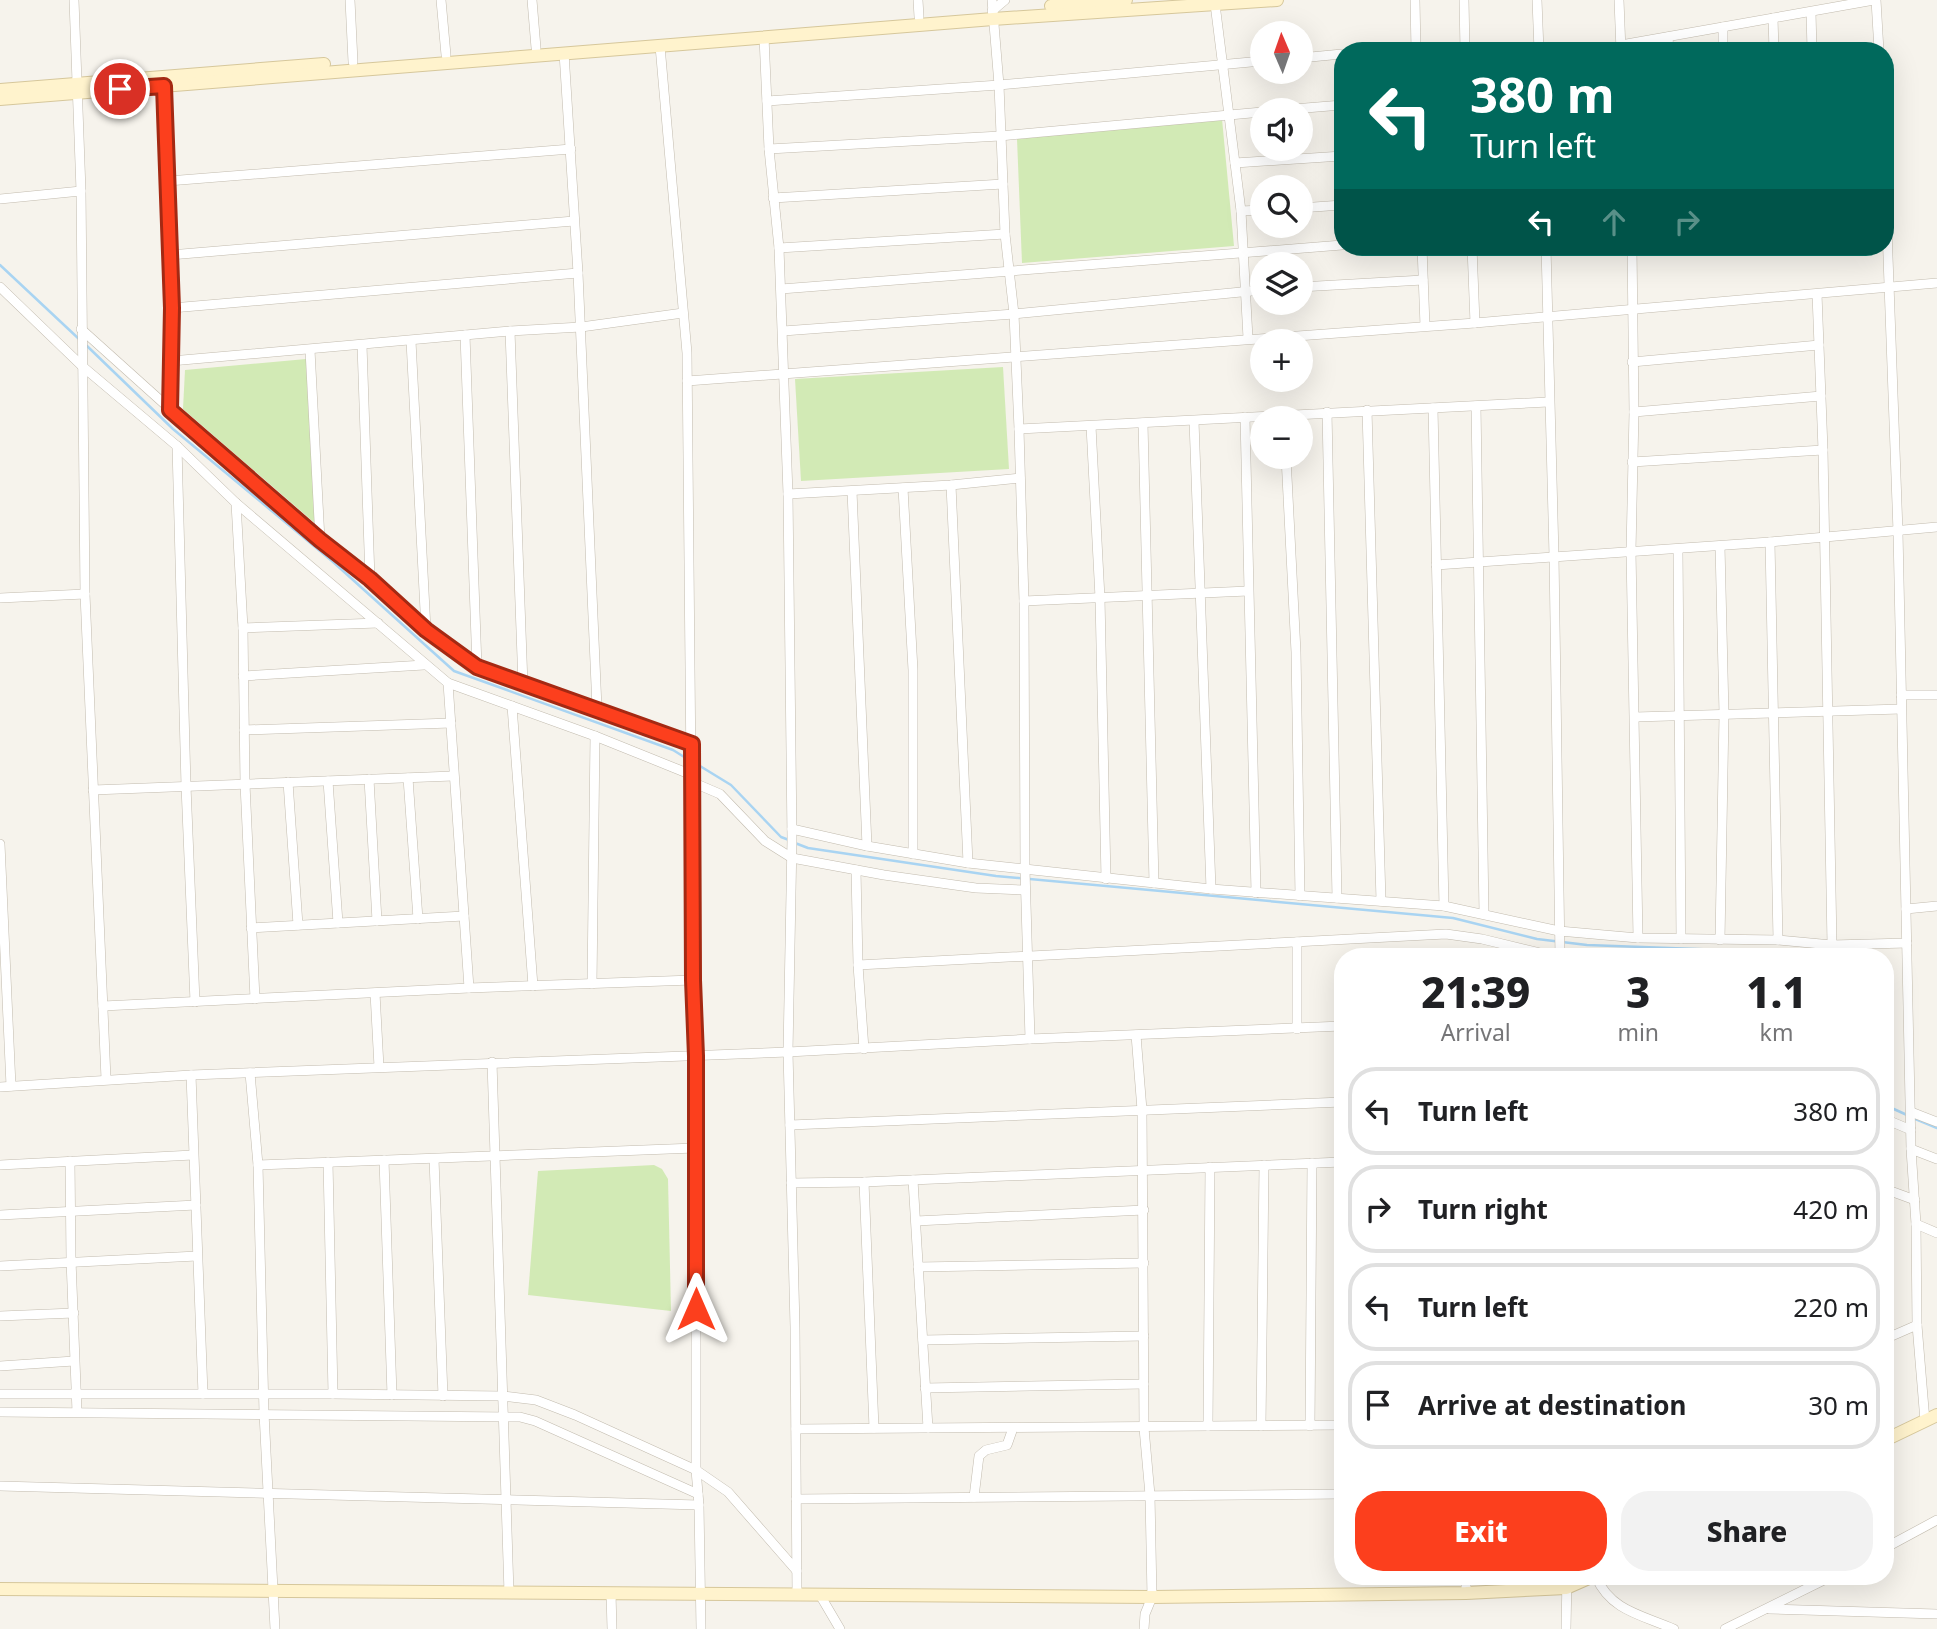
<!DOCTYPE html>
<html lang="en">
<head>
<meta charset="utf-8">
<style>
  body { margin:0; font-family:"Noto Sans",sans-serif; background:#f2f2f2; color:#202124; height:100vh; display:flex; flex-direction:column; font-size:26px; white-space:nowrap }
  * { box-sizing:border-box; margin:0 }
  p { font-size:23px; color:#757577 }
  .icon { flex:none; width:38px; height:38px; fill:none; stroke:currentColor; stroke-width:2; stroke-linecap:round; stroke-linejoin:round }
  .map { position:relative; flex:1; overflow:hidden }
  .side { position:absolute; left:1334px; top:948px; width:560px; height:637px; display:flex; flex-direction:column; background:#fff; border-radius:28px; box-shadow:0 7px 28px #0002 }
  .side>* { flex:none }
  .banner { position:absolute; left:1334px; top:42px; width:560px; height:214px; border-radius:28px; box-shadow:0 7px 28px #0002; background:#00695c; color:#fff; overflow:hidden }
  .needle { width:46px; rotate:358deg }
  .tools { position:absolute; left:1250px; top:21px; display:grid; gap:14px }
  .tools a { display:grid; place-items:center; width:63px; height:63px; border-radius:50%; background:#fff; box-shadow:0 7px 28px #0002; font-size:35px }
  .pin { position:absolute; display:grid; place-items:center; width:60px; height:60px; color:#fff; margin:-30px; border:4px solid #fff; border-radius:50%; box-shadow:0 2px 7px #0007 }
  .me { position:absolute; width:77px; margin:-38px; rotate:0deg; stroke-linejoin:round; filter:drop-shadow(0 0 5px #0008) }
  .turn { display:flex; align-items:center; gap:24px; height:147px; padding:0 21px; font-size:32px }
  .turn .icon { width:91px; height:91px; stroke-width:2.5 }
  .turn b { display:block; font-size:49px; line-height:60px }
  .lanes { display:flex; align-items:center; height:66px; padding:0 21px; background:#0003; justify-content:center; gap:35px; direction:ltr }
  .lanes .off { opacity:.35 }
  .eta { display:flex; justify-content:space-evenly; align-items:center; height:119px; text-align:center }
  .eta b { font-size:42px; font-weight:800; line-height:49px }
  .action { display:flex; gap:14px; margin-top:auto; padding:14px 21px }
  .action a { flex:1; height:80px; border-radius:28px; background:#fc3f1d; color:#fff; font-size:28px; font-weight:800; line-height:80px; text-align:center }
  .action a+a { background:#f2f2f2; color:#202124 }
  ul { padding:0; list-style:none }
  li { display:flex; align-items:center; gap:21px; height:88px; margin:0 14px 10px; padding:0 7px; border:4px solid #e0e0e0; border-radius:28px }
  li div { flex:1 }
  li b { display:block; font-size:26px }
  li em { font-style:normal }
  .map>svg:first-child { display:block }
  .green { fill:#d2eab5 }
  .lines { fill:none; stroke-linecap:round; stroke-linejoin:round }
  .stream { stroke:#a9d4f2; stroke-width:2.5 }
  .street-casing { stroke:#c2bbae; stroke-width:10 }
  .secondary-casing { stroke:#d6c79b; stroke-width:14 }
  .street { stroke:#fff; stroke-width:9 }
  .secondary { stroke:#fff3cd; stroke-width:12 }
  .route-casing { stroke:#a42913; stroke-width:18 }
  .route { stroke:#fc3f1d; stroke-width:12 }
</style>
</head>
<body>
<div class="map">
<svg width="1937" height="1629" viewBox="0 0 1937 1629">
  <rect width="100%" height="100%" fill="#f6f3ec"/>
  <g class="green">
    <polygon points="1222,119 1234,246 1022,263 1017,139"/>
    <polygon points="306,359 317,525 183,409 185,370"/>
    <polygon points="1003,367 1009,469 801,481 795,379"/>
    <polygon points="654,1165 662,1169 668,1179 671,1311 528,1295 538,1171"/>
  </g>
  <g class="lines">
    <g class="stream">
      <polyline points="0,265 79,339"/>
      <polyline points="87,346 173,429 332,561 454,671 673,750 689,760"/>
      <polyline points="695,763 731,785 781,837 789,840"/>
      <polyline points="795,843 808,848 996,876 1453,918 1537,939 1587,945 1779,952 1802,957"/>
      <polyline points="1885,1105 1907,1115"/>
      <polyline points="1913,1118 1937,1128"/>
    </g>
    <defs>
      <g id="street">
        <polyline points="74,0 81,191 85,594 106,1079"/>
        <polyline points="350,0 353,62"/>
        <polyline points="441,0 446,55"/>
        <polyline points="532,0 536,48"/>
        <polyline points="918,0 919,17"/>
        <polyline points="992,0 999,85 1005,234 1014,314 1019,429 1024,601 1025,870 1030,1039"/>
        <polyline points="1415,0 1416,51"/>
        <polyline points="1464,0 1465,51"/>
        <polyline points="1537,0 1539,51"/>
        <polyline points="1619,0 1621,51"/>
        <polyline points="1876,0 1879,51"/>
        <polyline points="1215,4 1241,211 1248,338"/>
        <polyline points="992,11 1005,0"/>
        <polyline points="1811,12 1812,51"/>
        <polyline points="1773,18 1774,51"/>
        <polyline points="1723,27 1723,51"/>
        <polyline points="764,37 769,149 779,248 788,494 792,839 788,1052 795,1327 797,1595"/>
        <polyline points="1668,37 1669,51"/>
        <polyline points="1621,45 1874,0"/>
        <polyline points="660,46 687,353 693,980 696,1056 696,1470 699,1505 701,1629"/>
        <polyline points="1388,51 1416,48"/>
        <polyline points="564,53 578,273 597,708"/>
        <polyline points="1300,58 1342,54"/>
        <polyline points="164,86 172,308 170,409"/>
        <polyline points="767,101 999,85 1262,61"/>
        <polyline points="1281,110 1342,105"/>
        <polyline points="769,149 1000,136 1262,112"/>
        <polyline points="1235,163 1342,156"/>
        <polyline points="1885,174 1898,532 1911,1149 1937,1159"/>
        <polyline points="168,181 571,149"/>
        <polyline points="773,198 1003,184"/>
        <polyline points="0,199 81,191"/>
        <polyline points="1300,208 1342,205"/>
        <polyline points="1241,211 1262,210"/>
        <polyline points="1422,247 1425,326"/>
        <polyline points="1472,247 1475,323"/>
        <polyline points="1546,247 1554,556 1560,957"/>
        <polyline points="1632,247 1634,412 1631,551 1638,938"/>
        <polyline points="779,248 1005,234"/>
        <polyline points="170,255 574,221"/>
        <polyline points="0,287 82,366 177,446 236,503 448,683 595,736 692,775"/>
        <polyline points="1300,287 1423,280"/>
        <polyline points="781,289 1342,245"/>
        <polyline points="1817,294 1823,450 1832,945"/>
        <polyline points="172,308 578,273"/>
        <polyline points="81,329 170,409 320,540 370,579 426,630 477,667 692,744"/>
        <polyline points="510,331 523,685"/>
        <polyline points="783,331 1014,314 1262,290"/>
        <polyline points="465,335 477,667"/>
        <polyline points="411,341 426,630"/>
        <polyline points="362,345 370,579"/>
        <polyline points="310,350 320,540"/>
        <polyline points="171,361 510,331 581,327 683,313"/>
        <polyline points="1632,362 1819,345"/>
        <polyline points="687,381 1475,323 1937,283"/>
        <polyline points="1476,406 1484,914"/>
        <polyline points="1433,408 1444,906"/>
        <polyline points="1367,410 1381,901"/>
        <polyline points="1327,412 1337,898"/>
        <polyline points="1634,412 1821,396"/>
        <polyline points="1245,417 1256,893"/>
        <polyline points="1194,421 1211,889"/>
        <polyline points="1143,423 1154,883"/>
        <polyline points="1091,426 1100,598 1106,879"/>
        <polyline points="1019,429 1548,402"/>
        <polyline points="177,446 186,786 195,1002"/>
        <polyline points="1286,457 1296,652 1300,896"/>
        <polyline points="1632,462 1823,450"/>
        <polyline points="951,485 968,863"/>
        <polyline points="903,488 913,670 913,854"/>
        <polyline points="852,491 867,846"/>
        <polyline points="788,494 951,485 1020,478"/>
        <polyline points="236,503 243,628 245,784 255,999"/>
        <polyline points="1770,542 1778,940"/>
        <polyline points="1720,546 1724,714 1720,940"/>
        <polyline points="1678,549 1681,939"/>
        <polyline points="1436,565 1770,542 1937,527"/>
        <polyline points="0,598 85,594"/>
        <polyline points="1024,601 1248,591"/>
        <polyline points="243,628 378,623"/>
        <polyline points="243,676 424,665"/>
        <polyline points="448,683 469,988"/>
        <polyline points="1901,695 1937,695"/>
        <polyline points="512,706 533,986"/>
        <polyline points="1635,717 1901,709"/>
        <polyline points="244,730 451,723"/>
        <polyline points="408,778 418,919"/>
        <polyline points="369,779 377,921"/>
        <polyline points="328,781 338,923"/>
        <polyline points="288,782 298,925"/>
        <polyline points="692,782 720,794 765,841 792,858 884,875 976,888 1025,890"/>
        <polyline points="93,790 453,776"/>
        <polyline points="792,829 867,846 968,863 1211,889 1444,906 1559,931 1638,938 1778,940 1832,945 1907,943"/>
        <polyline points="0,844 11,1086"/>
        <polyline points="856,870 858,965 864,1049"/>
        <polyline points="1906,909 1937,906"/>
        <polyline points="251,928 464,916"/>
        <polyline points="1297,942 1297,1029"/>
        <polyline points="858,965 1446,934 1482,939 1557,957"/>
        <polyline points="592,984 595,736"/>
        <polyline points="375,993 379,1067"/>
        <polyline points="103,1006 469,988 693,980"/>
        <polyline points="1136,1035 1142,1110 1144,1428 1150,1495 1152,1597 1145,1614 1144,1629"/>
        <polyline points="492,1062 509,1593"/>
        <polyline points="250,1073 258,1165 264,1413 275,1629"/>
        <polyline points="191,1075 203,1394"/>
        <polyline points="0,1087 191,1075 788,1052 1030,1039 1342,1026"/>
        <polyline points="1911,1112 1937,1122"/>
        <polyline points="1885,1119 1911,1130"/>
        <polyline points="790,1125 1342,1102"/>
        <polyline points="1911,1149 1916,1224 1917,1325 1925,1421"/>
        <polyline points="434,1159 443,1396"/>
        <polyline points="384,1160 392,1395"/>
        <polyline points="70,1161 71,1260 77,1412"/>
        <polyline points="328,1162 333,1394"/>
        <polyline points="0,1165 193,1155"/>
        <polyline points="258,1165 695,1148"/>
        <polyline points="913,1180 928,1428"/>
        <polyline points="864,1182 874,1428"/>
        <polyline points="791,1183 864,1182 1342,1162"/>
        <polyline points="1885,1189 1915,1200"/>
        <polyline points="0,1215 196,1205"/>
        <polyline points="916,1221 1144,1210"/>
        <polyline points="1916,1224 1937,1233"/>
        <polyline points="0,1266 197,1256"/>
        <polyline points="918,1267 1144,1263"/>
        <polyline points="0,1316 74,1313"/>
        <polyline points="1885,1339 1917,1325"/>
        <polyline points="923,1340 1144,1336"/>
        <polyline points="0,1366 74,1361"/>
        <polyline points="925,1388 1144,1384"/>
        <polyline points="0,1394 333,1394 503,1396 536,1400 575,1415 696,1470 728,1492 797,1571"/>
        <polyline points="0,1412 520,1417 535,1421 698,1494"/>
        <polyline points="1208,1426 1210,1167"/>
        <polyline points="1261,1426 1264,1165"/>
        <polyline points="1310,1426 1312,1163"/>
        <polyline points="796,1429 1342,1425"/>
        <polyline points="0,1486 699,1505"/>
        <polyline points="974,1497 979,1456 986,1450 1007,1445 1013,1428"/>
        <polyline points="796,1499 1342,1494"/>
        <polyline points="1885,1548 1937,1520"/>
        <polyline points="1466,1577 1466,1593"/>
        <path d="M1596 1577C1611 1611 1642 1615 1674 1629"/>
        <polyline points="611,1593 612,1629"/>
        <polyline points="820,1595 840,1629"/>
        <polyline points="1769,1609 1937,1614"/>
        <polyline points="1566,1629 1567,1577"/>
        <polyline points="1725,1629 1830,1577"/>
      </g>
      <g id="secondary">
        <polyline points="1051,6 1126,0"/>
        <polyline points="0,90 324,64"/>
        <polyline points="0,99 993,19 1277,0"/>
        <polyline points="1885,1440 1937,1415"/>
        <polyline points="0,1589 1152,1597 1466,1593 1566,1588 1591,1577"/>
      </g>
    </defs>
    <use href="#street" class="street-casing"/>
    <use href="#secondary" class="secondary-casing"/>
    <use href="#street" class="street"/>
    <use href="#secondary" class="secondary"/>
  </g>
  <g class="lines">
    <defs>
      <polyline id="route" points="120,89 164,86 172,308 170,410 320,540 370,579 426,630 477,667 692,744 693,980 696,1056 696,1309"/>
    </defs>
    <use href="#route" class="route-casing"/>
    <use href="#route" class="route"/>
  </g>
</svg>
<div class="tools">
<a><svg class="needle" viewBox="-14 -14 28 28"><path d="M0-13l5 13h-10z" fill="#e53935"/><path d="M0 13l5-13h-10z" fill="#757577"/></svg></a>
<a><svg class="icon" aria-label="sound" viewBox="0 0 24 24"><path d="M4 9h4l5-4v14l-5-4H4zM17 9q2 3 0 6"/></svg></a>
<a><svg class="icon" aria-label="search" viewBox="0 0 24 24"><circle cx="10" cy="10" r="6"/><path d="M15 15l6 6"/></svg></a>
<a><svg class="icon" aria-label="layers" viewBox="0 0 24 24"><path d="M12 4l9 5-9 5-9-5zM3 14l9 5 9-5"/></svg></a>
<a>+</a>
<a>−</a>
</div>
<div class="pin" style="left:120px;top:89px;background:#d93025"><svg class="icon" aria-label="arrive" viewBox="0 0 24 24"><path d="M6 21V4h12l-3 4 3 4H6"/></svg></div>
<svg class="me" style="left:696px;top:1309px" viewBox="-20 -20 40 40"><path d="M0-17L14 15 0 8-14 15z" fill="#fc3f1d" stroke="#fff" stroke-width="4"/></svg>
<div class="banner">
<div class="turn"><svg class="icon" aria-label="left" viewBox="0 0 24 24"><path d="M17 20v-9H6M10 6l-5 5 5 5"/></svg><div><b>380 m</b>Turn left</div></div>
<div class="lanes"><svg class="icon" aria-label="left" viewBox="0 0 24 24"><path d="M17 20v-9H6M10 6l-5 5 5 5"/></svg><svg class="icon off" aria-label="ahead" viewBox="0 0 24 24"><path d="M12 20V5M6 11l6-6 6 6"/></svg><svg class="icon off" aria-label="right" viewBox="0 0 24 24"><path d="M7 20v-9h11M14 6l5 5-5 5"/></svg></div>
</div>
<section class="side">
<div class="eta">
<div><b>21:39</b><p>Arrival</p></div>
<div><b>3</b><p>min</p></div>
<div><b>1.1</b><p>km</p></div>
</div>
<ul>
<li><svg class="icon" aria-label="left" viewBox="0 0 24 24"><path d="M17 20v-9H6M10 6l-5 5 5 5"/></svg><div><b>Turn left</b></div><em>380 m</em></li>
<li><svg class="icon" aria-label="right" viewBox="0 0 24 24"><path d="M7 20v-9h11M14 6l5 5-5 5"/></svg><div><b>Turn right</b></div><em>420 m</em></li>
<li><svg class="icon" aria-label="left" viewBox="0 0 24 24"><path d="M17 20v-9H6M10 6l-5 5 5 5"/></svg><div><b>Turn left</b></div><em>220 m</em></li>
<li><svg class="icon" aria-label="arrive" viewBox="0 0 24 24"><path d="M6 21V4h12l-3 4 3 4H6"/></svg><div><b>Arrive at destination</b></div><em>30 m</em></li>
</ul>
<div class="action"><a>Exit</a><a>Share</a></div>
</section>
</div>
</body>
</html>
